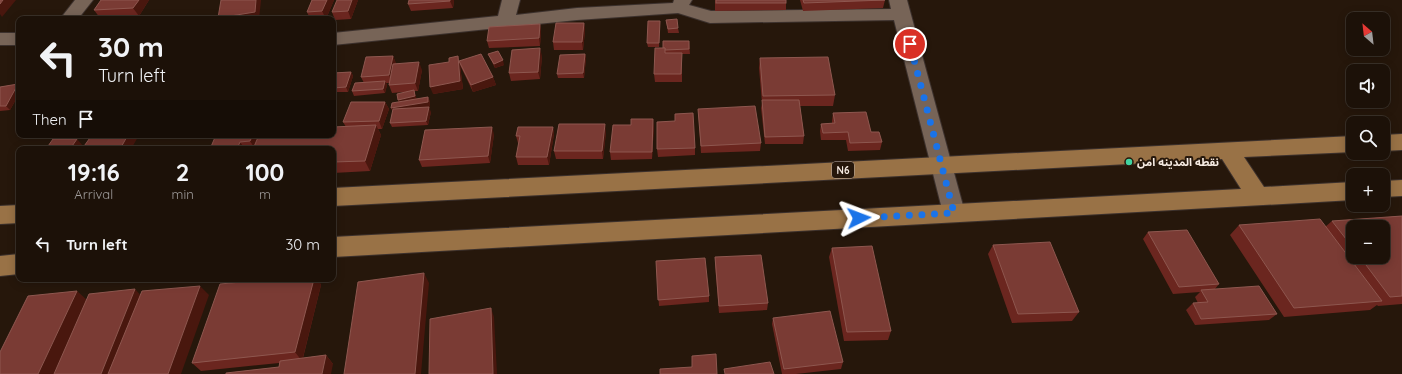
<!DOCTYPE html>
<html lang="en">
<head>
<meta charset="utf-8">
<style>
  body { margin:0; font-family:Quicksand,"Noto Sans Arabic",sans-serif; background:#291f16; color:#f1f3f6; height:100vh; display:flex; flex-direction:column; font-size:15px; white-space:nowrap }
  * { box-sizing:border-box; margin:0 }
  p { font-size:13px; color:#a09d9c }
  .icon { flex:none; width:22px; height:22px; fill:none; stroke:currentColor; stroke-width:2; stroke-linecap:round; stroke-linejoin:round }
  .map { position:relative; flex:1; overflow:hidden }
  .details { position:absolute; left:16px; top:146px; width:320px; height:136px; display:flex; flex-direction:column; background:#1c1108; border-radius:8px; box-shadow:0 2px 10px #0003,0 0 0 1px #3a3129 }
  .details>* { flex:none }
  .hud { position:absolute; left:16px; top:16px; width:320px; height:122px; border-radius:8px; box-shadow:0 2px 10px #0003,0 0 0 1px #3a3129; background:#1c1108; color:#f1f3f6; overflow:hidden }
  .needle { width:26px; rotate:332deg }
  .fabs { position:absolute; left:1346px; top:12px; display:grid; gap:8px }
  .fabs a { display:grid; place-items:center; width:44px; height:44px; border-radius:8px; background:#1c1108; box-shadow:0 2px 10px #0003,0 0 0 1px #3a3129; font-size:20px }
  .pin { position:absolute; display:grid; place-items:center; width:34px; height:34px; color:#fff; margin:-17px; border:2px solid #fff; border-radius:50%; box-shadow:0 1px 4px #0007 }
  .me { position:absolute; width:44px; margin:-22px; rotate:87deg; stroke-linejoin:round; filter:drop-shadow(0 0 3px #0008) }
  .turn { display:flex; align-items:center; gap:14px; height:84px; padding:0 16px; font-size:18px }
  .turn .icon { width:52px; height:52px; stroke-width:2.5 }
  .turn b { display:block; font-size:28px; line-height:34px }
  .then { display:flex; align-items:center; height:38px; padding:0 16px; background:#0003; gap:8px; font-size:15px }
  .eta { display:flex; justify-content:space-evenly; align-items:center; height:68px; text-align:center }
  .eta b { font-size:24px; font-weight:700; line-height:28px }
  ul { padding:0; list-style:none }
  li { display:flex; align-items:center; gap:12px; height:60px; padding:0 16px }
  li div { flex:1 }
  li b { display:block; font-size:15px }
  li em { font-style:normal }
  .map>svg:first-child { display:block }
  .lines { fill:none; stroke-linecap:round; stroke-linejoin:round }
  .minor-casing { stroke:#3c312d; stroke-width:2 }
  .primary-casing { stroke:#3c312d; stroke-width:2 }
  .minor { fill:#776457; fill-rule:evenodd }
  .primary { fill:#997246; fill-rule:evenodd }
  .wall { fill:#6b261f; fill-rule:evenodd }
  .shaded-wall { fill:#49170e }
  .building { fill:#7a3b34; stroke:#8e574f }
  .route { stroke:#1a73e8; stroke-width:7; stroke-dasharray:0 12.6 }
  .poi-dot { fill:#41d4a1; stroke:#26170b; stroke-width:1.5 }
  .labels { text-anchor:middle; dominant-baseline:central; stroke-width:4; stroke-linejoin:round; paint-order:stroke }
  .shield { fill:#26170b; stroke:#b8aba2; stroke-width:1 }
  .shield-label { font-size:10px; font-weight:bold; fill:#f6ebe3 }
  .poi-label { font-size:11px; font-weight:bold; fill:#f6ebe3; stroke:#26170b; text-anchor:start }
</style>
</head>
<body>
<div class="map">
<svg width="1402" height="374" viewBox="0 0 1402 374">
  <rect width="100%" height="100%" fill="#26170b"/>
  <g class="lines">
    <defs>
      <g id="minor">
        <polygon points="75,0 93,0 78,19 60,19"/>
        <polygon points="502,0 520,0 516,15 577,8 673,3 674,0 692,0 689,5 711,11 891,9 889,0 907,0 965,213 962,219 954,222 946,219 943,213 894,20 710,23 678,13 577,20 333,45 333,33 498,16"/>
        <rect x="0" y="33" width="19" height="12"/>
      </g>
      <g id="primary">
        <polygon points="1402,134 1402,150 1383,151 1383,135"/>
        <polygon points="1353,136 1353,152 1244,157 1264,187 1353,182 1353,200 333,257 333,237 1241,189 1222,159 333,206 333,188"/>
        <polygon points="1402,180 1402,196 1383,197 1383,181"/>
        <polygon points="19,205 19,223 0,224 0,206"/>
        <polygon points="19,254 19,274 0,276 0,256"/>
      </g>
    </defs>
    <use href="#minor" class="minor-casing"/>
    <use href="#primary" class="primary-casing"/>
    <use href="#minor" class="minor"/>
    <use href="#primary" class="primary"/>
  </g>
  <g class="wall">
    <polygon points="101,0 149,0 139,16 100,18 94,10"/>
    <polygon points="312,0 334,0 326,19 310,19 307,12"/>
    <polygon points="358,0 351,19 335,20 332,12"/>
    <polygon points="454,0 453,8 411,11 408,4"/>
    <polygon points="715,0 786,0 786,10 715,11"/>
    <polygon points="800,0 885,0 883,8 803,11"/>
    <polygon points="666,20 678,28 679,33 668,33"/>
    <polygon points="660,21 659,47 648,47 647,43"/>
    <polygon points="584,23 585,31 583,50 554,50 553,42"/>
    <polygon points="540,24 541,32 540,46 489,48 487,41"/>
    <polygon points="689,41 690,54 682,54 682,82 655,82 654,74 663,48"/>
    <polygon points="488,54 504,65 495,68"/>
    <polygon points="585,54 586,58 584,78 558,78 557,74"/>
    <polygon points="393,56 396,64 422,70 418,91 414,91 416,99 430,101 430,107 421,108 431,112 428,125 392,127 390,123 393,112 391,108 399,102 398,100 405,92 392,93 389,85 389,83 386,83 387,85 385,93 354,96 352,91 364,83 361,77"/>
    <polygon points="542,56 540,79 511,81 509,73"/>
    <polygon points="760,58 835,95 833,106 800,106 804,136 803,144 765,144 761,108 762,103 759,68"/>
    <polygon points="459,61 493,77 496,85 473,92 460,65 463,89 433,94"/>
    <polygon points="351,72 353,76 348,92 333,92 333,73"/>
    <polygon points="18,84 19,94 10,110 0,111 0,87"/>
    <polygon points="385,102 389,109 382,129 378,129 381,135 370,171 333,173 333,149 210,149 258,136 346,127 343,122"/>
    <polygon points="698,109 761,143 760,151 701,153"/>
    <polygon points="833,113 871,132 882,142 880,150 848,151 846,140 821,140 820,131 821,124 832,123 832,121"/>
    <polygon points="654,126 652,159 611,160 610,152"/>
    <polygon points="553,127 554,134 549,165 518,165 516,157 519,143 518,143 516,136"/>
    <polygon points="606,132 603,159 556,159 554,151"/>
    <polygon points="494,134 490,163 422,167 419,160"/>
    <polygon points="695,148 695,155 658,157 657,149"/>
    <path d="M1402 216V304L1378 306 1377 305 1370 310 1284 317 1230 235 1239 225 1325 227 1332 221ZM1353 227 1383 257H1353Z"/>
    <polygon points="1148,232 1219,284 1215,289 1277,314 1269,320 1195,325 1186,310 1193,303 1198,303 1195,297 1200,292 1173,294 1143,239"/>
    <polygon points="993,245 1079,312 1072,321 1012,323 988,254"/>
    <polygon points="832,248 891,331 888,340 844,341 829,257"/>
    <polygon points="715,257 768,303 767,310 719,313 715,264"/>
    <polygon points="656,261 709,296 709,302 659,306"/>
    <polygon points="274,279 318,279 321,285 303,358 326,355 333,364 279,367 279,363 201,371 192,363"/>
    <polygon points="773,318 843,362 841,369 796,374 782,374 772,324"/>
  </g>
  <g class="shaded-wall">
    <polygon points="3,0 16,0 2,17 0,14 0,4"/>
    <polygon points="139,0 149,0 139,16 133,8"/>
    <polygon points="256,0 261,0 261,1 259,19 219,19 218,18"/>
    <polygon points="327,0 334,0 326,19 322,11"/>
    <polygon points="352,0 358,0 351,19 348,11"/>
    <polygon points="450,0 454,0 453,8 450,1"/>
    <polygon points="584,23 585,31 583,50 582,42"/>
    <polygon points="540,24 541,32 540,46 539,38"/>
    <polygon points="540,48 542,56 540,79 538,72"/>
    <polygon points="585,54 586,58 584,78 583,73"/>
    <polygon points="393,56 396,63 392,82 389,75"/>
    <polygon points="458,56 460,65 463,89 433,94 430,87"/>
    <polygon points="503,60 504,65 495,68 494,64"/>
    <polygon points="419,62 422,70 418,91 415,83"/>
    <polygon points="351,72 353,76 348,92 346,87"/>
    <polygon points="493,77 496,85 473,92 471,85"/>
    <polygon points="385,81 387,85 385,93 383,89"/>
    <polygon points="18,84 19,94 10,110 6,106"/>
    <polygon points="414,90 417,100 400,104 398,100"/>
    <polygon points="428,97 430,101 430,107 393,112 391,108"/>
    <polygon points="385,102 389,109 382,129 379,121"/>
    <polygon points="429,107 431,112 428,125 426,121"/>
    <polygon points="653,119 654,126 652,159 652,152"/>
    <polygon points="605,124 606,132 603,159 602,151"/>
    <polygon points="376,125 381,135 370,171 365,161"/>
    <polygon points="492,127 494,134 490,163 488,156"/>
    <polygon points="553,127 554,134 549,165 547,157"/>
    <polygon points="128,135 137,135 138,137 131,149 120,149"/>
    <polygon points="253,135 258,135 260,138 255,149 250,141"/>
    <polygon points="77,139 84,147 82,149 70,149"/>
    <polygon points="240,142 245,149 237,149"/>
    <polygon points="424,273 429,283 421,374 415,374"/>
    <polygon points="314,279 318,279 321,285 302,361 295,352"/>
    <polygon points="200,286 209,295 181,374 168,374"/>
    <polygon points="135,289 144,299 116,374 101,374"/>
    <polygon points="77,291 87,300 54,374 38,374"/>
    <polygon points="491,308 494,317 497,374 493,374"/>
    <polygon points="326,355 333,364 331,374 322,374"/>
  </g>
  <g class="building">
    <polygon points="0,0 3,0 0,4"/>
    <polygon points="101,0 139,0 133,8 94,10"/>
    <polygon points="221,0 256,0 255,12 218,18"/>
    <polygon points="312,0 327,0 322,11 307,12"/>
    <polygon points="337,0 352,0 348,11 332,12"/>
    <polygon points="409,0 450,0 450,1 408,4"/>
    <rect x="716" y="0" width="70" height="3"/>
    <polygon points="803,0 885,0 804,3"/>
    <polygon points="677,19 678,28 668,29 666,20"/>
    <polygon points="648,21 660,21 659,43 647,43"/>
    <polygon points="556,23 584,23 582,42 553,42"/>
    <polygon points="540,24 539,38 487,41 489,27"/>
    <polygon points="663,41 689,41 689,49 665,50 665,48 663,48"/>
    <polygon points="540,48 538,72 509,73 512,50"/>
    <polygon points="655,48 665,48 665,53 682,53 681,74 654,74"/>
    <polygon points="498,51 503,60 494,64 488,54"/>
    <polygon points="481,54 493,77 471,85 459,61"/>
    <polygon points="585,54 583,73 557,74 560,55"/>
    <polygon points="393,56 389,75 361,77 366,57"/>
    <polygon points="458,56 460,81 430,87 429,65 449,62 449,58"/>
    <polygon points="828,57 835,95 763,96 760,58"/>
    <polygon points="419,62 415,83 389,85 393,64"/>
    <polygon points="351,72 346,87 333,88 333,73"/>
    <polygon points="385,81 383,89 352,91 355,83"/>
    <polygon points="18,84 6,106 0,106 0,87"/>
    <polygon points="414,90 415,96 398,100 397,94"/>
    <polygon points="428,97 428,102 391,108 392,103"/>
    <polygon points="762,100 799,100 804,136 765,137"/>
    <polygon points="351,102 385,102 379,121 343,122"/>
    <polygon points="755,106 761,143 701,146 698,109"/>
    <polygon points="429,107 426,121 390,123 393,109"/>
    <polygon points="866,112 871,132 879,132 882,142 850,143 848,132 823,133 821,124 835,123 833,113"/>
    <polygon points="693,113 695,148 657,149 657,122 675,121 675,114"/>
    <polygon points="631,119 653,119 652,152 610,152 613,125 631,125"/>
    <polygon points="559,124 605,124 602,151 554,151"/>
    <polygon points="376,125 365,161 333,162 333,149 253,149 259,135 333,135 333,127"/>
    <polygon points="492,127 488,156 419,160 425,130"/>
    <polygon points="518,127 553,127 547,157 516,157 520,136 516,136"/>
    <polygon points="92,135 128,135 120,149 82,149"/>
    <polygon points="216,135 253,135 250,141 240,142 237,149 210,149"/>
    <polygon points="53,139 77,139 70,149 46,149"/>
    <polygon points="1402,216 1402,296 1390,297 1360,257 1383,257 1383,227 1353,227 1353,248 1332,221"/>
    <polygon points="1320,219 1382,301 1294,308 1239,225"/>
    <polygon points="1187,230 1219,284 1179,287 1148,232"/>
    <polygon points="1050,242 1079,312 1018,314 993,245"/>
    <polygon points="872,246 891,331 847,332 832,248"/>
    <polygon points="761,255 768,303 719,306 715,257"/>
    <polygon points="705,258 709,296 658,300 656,261"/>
    <polygon points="424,273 415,374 344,374 358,282"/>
    <polygon points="274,279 314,279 295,352 192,363 220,284"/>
    <polygon points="200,286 168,374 108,374 142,291"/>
    <polygon points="1259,286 1277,314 1201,319 1193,303 1208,302 1201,290"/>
    <polygon points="135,289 101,374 54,374 89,294"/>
    <polygon points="77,291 38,374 0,374 0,352 28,296"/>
    <polygon points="491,308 493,374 429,374 430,319"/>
    <polygon points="830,311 843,362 784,369 773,318"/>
    <polygon points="716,354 717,374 660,374 660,369 692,367 692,356"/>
    <polygon points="326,355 322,374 226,374 226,373 279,367 280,361"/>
    <polygon points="770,362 774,374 725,374 724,369"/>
  </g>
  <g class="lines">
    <polyline class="route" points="859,218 954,213 910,44"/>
  </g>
  <circle class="poi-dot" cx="1129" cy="162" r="4"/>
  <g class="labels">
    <rect class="shield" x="832" y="162" width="22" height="16" rx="3"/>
    <g class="shield-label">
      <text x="843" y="170">N6</text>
    </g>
    <g class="poi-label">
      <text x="1137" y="162">نقطه المدينه امن</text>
    </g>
  </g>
</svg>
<div class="fabs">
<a><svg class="needle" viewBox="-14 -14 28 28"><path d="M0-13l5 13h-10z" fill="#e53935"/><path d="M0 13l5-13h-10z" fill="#a09d9c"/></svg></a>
<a><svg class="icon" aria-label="sound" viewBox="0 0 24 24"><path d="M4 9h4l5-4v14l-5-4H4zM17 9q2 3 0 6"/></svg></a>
<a><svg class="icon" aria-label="search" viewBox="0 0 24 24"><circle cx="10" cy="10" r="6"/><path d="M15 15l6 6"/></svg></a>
<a>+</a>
<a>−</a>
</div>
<div class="pin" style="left:910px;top:44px;background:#d93025"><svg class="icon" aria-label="arrive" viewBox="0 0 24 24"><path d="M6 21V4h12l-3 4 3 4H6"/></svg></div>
<svg class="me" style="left:859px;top:218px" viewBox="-20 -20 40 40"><path d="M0-17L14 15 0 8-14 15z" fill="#1a73e8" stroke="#fff" stroke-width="4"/></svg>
<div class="hud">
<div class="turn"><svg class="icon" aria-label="left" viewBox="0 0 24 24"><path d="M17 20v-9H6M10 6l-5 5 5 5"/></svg><div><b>30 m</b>Turn left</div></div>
<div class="then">Then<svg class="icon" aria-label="arrive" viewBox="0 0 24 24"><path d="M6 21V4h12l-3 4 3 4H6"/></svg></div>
</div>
<section class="details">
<div class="eta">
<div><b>19:16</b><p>Arrival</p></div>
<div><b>2</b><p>min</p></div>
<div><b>100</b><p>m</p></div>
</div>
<ul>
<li><svg class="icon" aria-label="left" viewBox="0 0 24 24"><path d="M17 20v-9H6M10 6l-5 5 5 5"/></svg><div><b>Turn left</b></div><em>30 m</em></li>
</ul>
</section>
</div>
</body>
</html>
